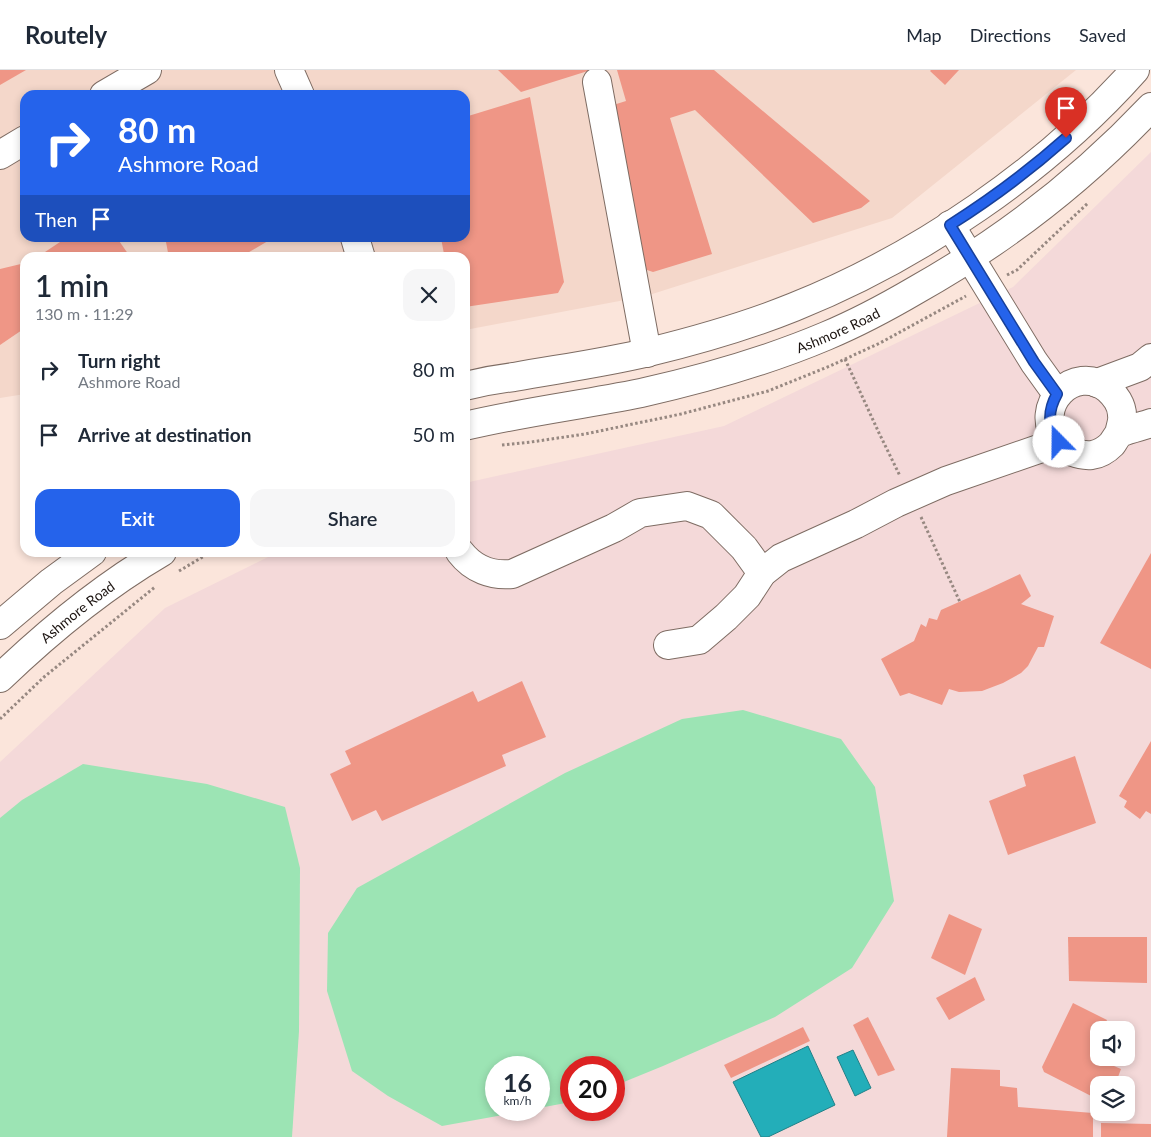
<!DOCTYPE html>
<html lang="en">
<head>
<meta charset="utf-8">
<style>
  body { margin:0; font-family:Lato,sans-serif; background:#f6f6f7; color:#1f2937; height:100vh; display:flex; flex-direction:column; font-size:19px; white-space:nowrap }
  * { box-sizing:border-box; margin:0 }
  p { font-size:16px; color:#747a83 }
  .icon { flex:none; width:28px; height:28px; fill:none; stroke:currentColor; stroke-width:2; stroke-linecap:round; stroke-linejoin:round }
  .map { position:relative; flex:1; overflow:hidden }
  .drawer { position:absolute; left:20px; top:182px; width:450px; height:305px; display:flex; flex-direction:column; background:#fff; border-radius:15px; box-shadow:0 2px 8px #0003 }
  .drawer>* { flex:none }
  .guide { position:absolute; left:20px; top:20px; width:450px; height:152px; border-radius:15px; box-shadow:0 2px 8px #0003; background:#2563eb; color:#fff; overflow:hidden }
  .controls { position:absolute; left:1090px; top:951px; display:grid; gap:10px }
  .controls a { display:grid; place-items:center; width:45px; height:45px; border-radius:10px; background:#fff; box-shadow:0 2px 8px #0003; font-size:25px }
  .speed { position:absolute; left:485px; top:986px; display:flex; gap:10px; font-size:25px; font-weight:700; text-align:center }
  .speed>* { display:grid; place-content:center; width:65px; height:65px; border-radius:50%; background:#fff; box-shadow:0 2px 8px #0003; line-height:1 }
  .speed small { font-size:12px; font-weight:400 }
  .speed .limit { border:8px solid #d22; background:#fff; color:#111 }
  .pin { position:absolute; display:grid; place-items:center; width:42px; height:42px; color:#fff; margin:-51px -21px; border-radius:50% 50% 50% 0; rotate:-45deg; box-shadow:0 0 5px #0007 }
  .pin .icon { rotate:45deg }
  .me { position:absolute; width:55px; margin:-28px; rotate:338deg; stroke-linejoin:round; filter:drop-shadow(0 0 4px #0008) }
  .turn { display:flex; align-items:center; gap:18px; height:105px; padding:0 15px; font-size:22px }
  .turn .icon { width:65px; height:65px; stroke-width:2.5 }
  .turn b { display:block; font-size:35px; line-height:42px }
  .then { display:flex; align-items:center; height:48px; padding:0 15px; background:#0003; gap:10px; font-size:19px }
  .round { display:grid; place-items:center; flex:none; width:52px; height:52px; border-radius:15px; background:#f6f6f7 }
  .summary { display:flex; align-items:center; justify-content:space-between; height:85px; padding:0 15px }
  h1 { font-size:30px; font-weight:600; line-height:38px }
  .button { display:flex; gap:10px; margin-top:auto; padding:10px 15px }
  .button a { flex:1; height:58px; border-radius:15px; background:#2563eb; color:#fff; font-size:20px; font-weight:600; line-height:58px; text-align:center }
  .button a+a { background:#f6f6f7; color:#1f2937 }
  ul { padding:0; list-style:none }
  li { display:flex; align-items:center; gap:15px; height:65px; padding:0 15px }
  li div { flex:1 }
  li b { display:block; font-size:19px }
  li em { font-style:normal }
  header { display:flex; align-items:center; gap:30px; box-sizing:border-box; height:70px; padding:0 25px; background:#fff; border-bottom:1px solid #e0e1e3 }
  header strong { font-size:24px }
  nav { display:flex; gap:28px; margin-inline-start:auto; font-size:18px }
  .map>svg:first-child { display:block }
  .built { fill:#f4d7ca; fill-rule:evenodd }
  .education { fill:#f4d9d9; fill-rule:evenodd }
  .green { fill:#9ce4b4 }
  .water { fill:#23aeb9; stroke:#218087 }
  .building { fill:#ef9686 }
  .lines { fill:none; stroke-linecap:round; stroke-linejoin:round }
  .minor-casing { stroke:#7e6c63; stroke-width:30 }
  .major-casing { stroke:#7e6c63; stroke-width:30 }
  .path { stroke:#978881; stroke-width:3; stroke-dasharray:2.5 2.5; stroke-linecap:butt }
  .minor { stroke:#fff; stroke-width:28 }
  .major { stroke:#fff; stroke-width:28 }
  .route-casing { stroke:#184099; stroke-width:12 }
  .route { stroke:#2563eb; stroke-width:9 }
  .labels { text-anchor:middle; dominant-baseline:central; stroke-width:4; stroke-linejoin:round; paint-order:stroke }
  .street-label { font-size:14px; fill:#1c1411; stroke:#fef5f1 }
</style>
</head>
<body>
<header>
<strong>Routely</strong>
<nav><a>Map</a><a>Directions</a><a>Saved</a></nav>
</header>
<div class="map">
<svg width="1151" height="1067" viewBox="0 0 1151 1067">
  <rect width="100%" height="100%" fill="#fbe5db"/>
  <path class="built" d="M0 0H1076L892 148 646 226 465 260V188H25V324L0 328ZM25 25H465V168H25Z"/>
  <path class="education" d="M1151 82V1067H0V692L165 538 276 483 465 482V413L724 356 1013 217ZM1099 960H1126V988H1099ZM496 998H539V1040H496ZM571 998H614V1040H571ZM1099 1015H1126V1042H1099Z"/>
  <g class="green">
    <polygon points="743,640 841,669 875,717 894,831 852,898 775,947 663,996 614,1016 614,998 571,998 571,1032 539,1038 539,998 496,998 496,1040 531,1040 442,1056 388,1026 352,1001 327,921 328,863 357,818 565,703 682,649"/>
    <polygon points="83,694 207,714 285,737 300,798 299,961 292,1067 0,1067 0,748 22,730"/>
  </g>
  <g class="water">
    <polygon points="808,976 835,1035 768,1067 761,1067 733,1012"/>
    <polygon points="853,980 871,1018 855,1026 837,987"/>
  </g>
  <g class="building">
    <polygon points="0,0 26,0 0,15"/>
    <polygon points="498,0 591,0 521,22"/>
    <polygon points="617,0 714,0 870,131 861,138 813,153 695,40 670,48 712,184 653,202 641,198 610,36 626,31"/>
    <polygon points="931,0 959,0 945,15 930,1"/>
    <polygon points="530,27 564,212 558,223 465,237 465,188 450,188 449,183 444,184 441,168 465,168 465,47"/>
    <polygon points="66,168 117,168 131,188 36,188"/>
    <polygon points="174,168 273,168 239,188 169,188 166,172"/>
    <polygon points="25,193 25,258 0,275 0,199"/>
    <polygon points="1151,483 1151,599 1100,573"/>
    <polygon points="1020,504 1031,526 1021,534 1054,546 1044,577 1038,577 1028,596 1021,603 1003,613 982,621 959,622 949,619 942,635 909,623 900,626 881,589 914,571 921,554 926,557 929,548 937,550 941,540 986,520"/>
    <polygon points="522,611 546,667 502,685 506,696 382,751 376,740 352,751 330,704 351,694 345,681 473,621 478,632"/>
    <polygon points="1151,671 1151,744 1146,741 1140,749 1124,737 1127,731 1119,726"/>
    <polygon points="1075,686 1096,753 1008,785 989,731 1026,716 1023,705"/>
    <polygon points="949,844 982,859 965,905 931,888"/>
    <polygon points="1068,867 1147,867 1147,913 1069,911"/>
    <polygon points="975,907 985,930 949,950 936,928"/>
    <polygon points="1073,933 1107,950 1103,960 1099,960 1099,988 1106,988 1107,993 1121,999 1115,1015 1099,1015 1099,1030 1044,1002 1042,997"/>
    <polygon points="868,947 895,1000 878,1006 853,955"/>
    <polygon points="803,957 810,971 731,1008 724,995"/>
    <polygon points="951,998 1000,1000 1000,1016 1017,1018 1018,1037 1093,1043 1093,1067 947,1067"/>
    <polygon points="1101,1053 1151,1054 1151,1067 1101,1067"/>
  </g>
  <g class="lines">
    <defs>
      <g id="minor">
        <polyline points="289,0 300,25"/>
        <polyline points="597,12 647,283"/>
        <polyline points="104,25 147,0"/>
        <polyline points="0,85 25,70"/>
        <polyline points="950,155 1034,292 1057,324"/>
        <polyline points="355,168 361,188"/>
        <polyline points="1097,313 1140,297 1151,288"/>
        <path d="M1119 364C1120 358 1123 351 1122 345 1122 335 1115 325 1108 319 1074 292 1031 337 1058 371 1066 381 1079 386 1092 385 1099 384 1107 379 1112 374 1114 371 1116 367 1119 364 1124 360 1143 356 1151 353"/>
        <path d="M460 482C473 499 492 506 512 504L614 458 640 443 687 436 711 445 744 478 762 503"/>
        <polyline points="668,575 699,570 726,547 747,526 762,503 781,488 856,454 896,433 946,411 1059,372"/>
      </g>
      <g id="major">
        <path d="M465 316C481 312 497 309 514 307 558 299 604 293 649 282 698 270 747 256 794 237 919 187 1046 100 1135 0"/>
        <path id="s1" d="M465 356C523 342 582 335 641 323 703 309 767 291 826 266 857 253 887 237 916 220 1003 171 1082 110 1151 37"/>
        <polyline points="0,555 51,512 92,482"/>
        <path id="s2" d="M0 608C49 561 102 517 162 482"/>
      </g>
    </defs>
    <use href="#minor" class="minor-casing"/>
    <use href="#major" class="major-casing"/>
    <g class="path">
      <polyline points="1007,205 1017,200 1088,133"/>
      <polyline points="845,289 879,363 900,406"/>
      <polyline points="502,375 531,372 585,364 681,344 768,321 830,296 880,273 966,226"/>
      <polyline points="921,447 960,532"/>
      <polyline points="179,501 211,482"/>
      <polyline points="0,649 44,607 155,517"/>
    </g>
    <use href="#minor" class="minor"/>
    <use href="#major" class="major"/>
  </g>
  <g class="lines">
    <defs>
      <path id="route" d="M1059 372C1047 357 1048 340 1057 324L1034 292 950 155C991 129 1030 100 1066 68"/>
    </defs>
    <use href="#route" class="route-casing"/>
    <use href="#route" class="route"/>
  </g>
  <g class="labels">
    <g class="street-label">
      <text stroke="none"><textPath href="#s1" startOffset="386">Ashmore Road</textPath></text>
      <text stroke="none"><textPath href="#s2" startOffset="102">Ashmore Road</textPath></text>
    </g>
  </g>
</svg>
<div class="controls">
<a><svg class="icon" aria-label="sound" viewBox="0 0 24 24"><path d="M4 9h4l5-4v14l-5-4H4zM17 9q2 3 0 6"/></svg></a>
<a><svg class="icon" aria-label="layers" viewBox="0 0 24 24"><path d="M12 4l9 5-9 5-9-5zM3 14l9 5 9-5"/></svg></a>
</div>
<div class="speed"><div>16<small>km/h</small></div><div class="limit">20</div></div>
<div class="pin" style="left:1066px;top:68px;background:#d93025"><svg class="icon" aria-label="arrive" viewBox="0 0 24 24"><path d="M6 21V4h12l-3 4 3 4H6"/></svg></div>
<svg class="me" style="left:1059px;top:372px" viewBox="-20 -20 40 40"><circle r="19" fill="#fff"/><path d="M0-13L10 11 0 6-10 11z" fill="#2563eb"/></svg>
<div class="guide">
<div class="turn"><svg class="icon" aria-label="right" viewBox="0 0 24 24"><path d="M7 20v-9h11M14 6l5 5-5 5"/></svg><div><b>80 m</b>Ashmore Road</div></div>
<div class="then">Then<svg class="icon" aria-label="arrive" viewBox="0 0 24 24"><path d="M6 21V4h12l-3 4 3 4H6"/></svg></div>
</div>
<section class="drawer">
<div class="summary"><div><h1>1 min</h1><p>130 m · 11:29</p></div><a class="round"><svg class="icon" aria-label="close" viewBox="0 0 24 24"><path d="M6 6l12 12M18 6L6 18"/></svg></a></div>
<ul>
<li><svg class="icon" aria-label="right" viewBox="0 0 24 24"><path d="M7 20v-9h11M14 6l5 5-5 5"/></svg><div><b>Turn right</b><p>Ashmore Road</p></div><em>80 m</em></li>
<li><svg class="icon" aria-label="arrive" viewBox="0 0 24 24"><path d="M6 21V4h12l-3 4 3 4H6"/></svg><div><b>Arrive at destination</b></div><em>50 m</em></li>
</ul>
<div class="button"><a>Exit</a><a>Share</a></div>
</section>
</div>
</body>
</html>
